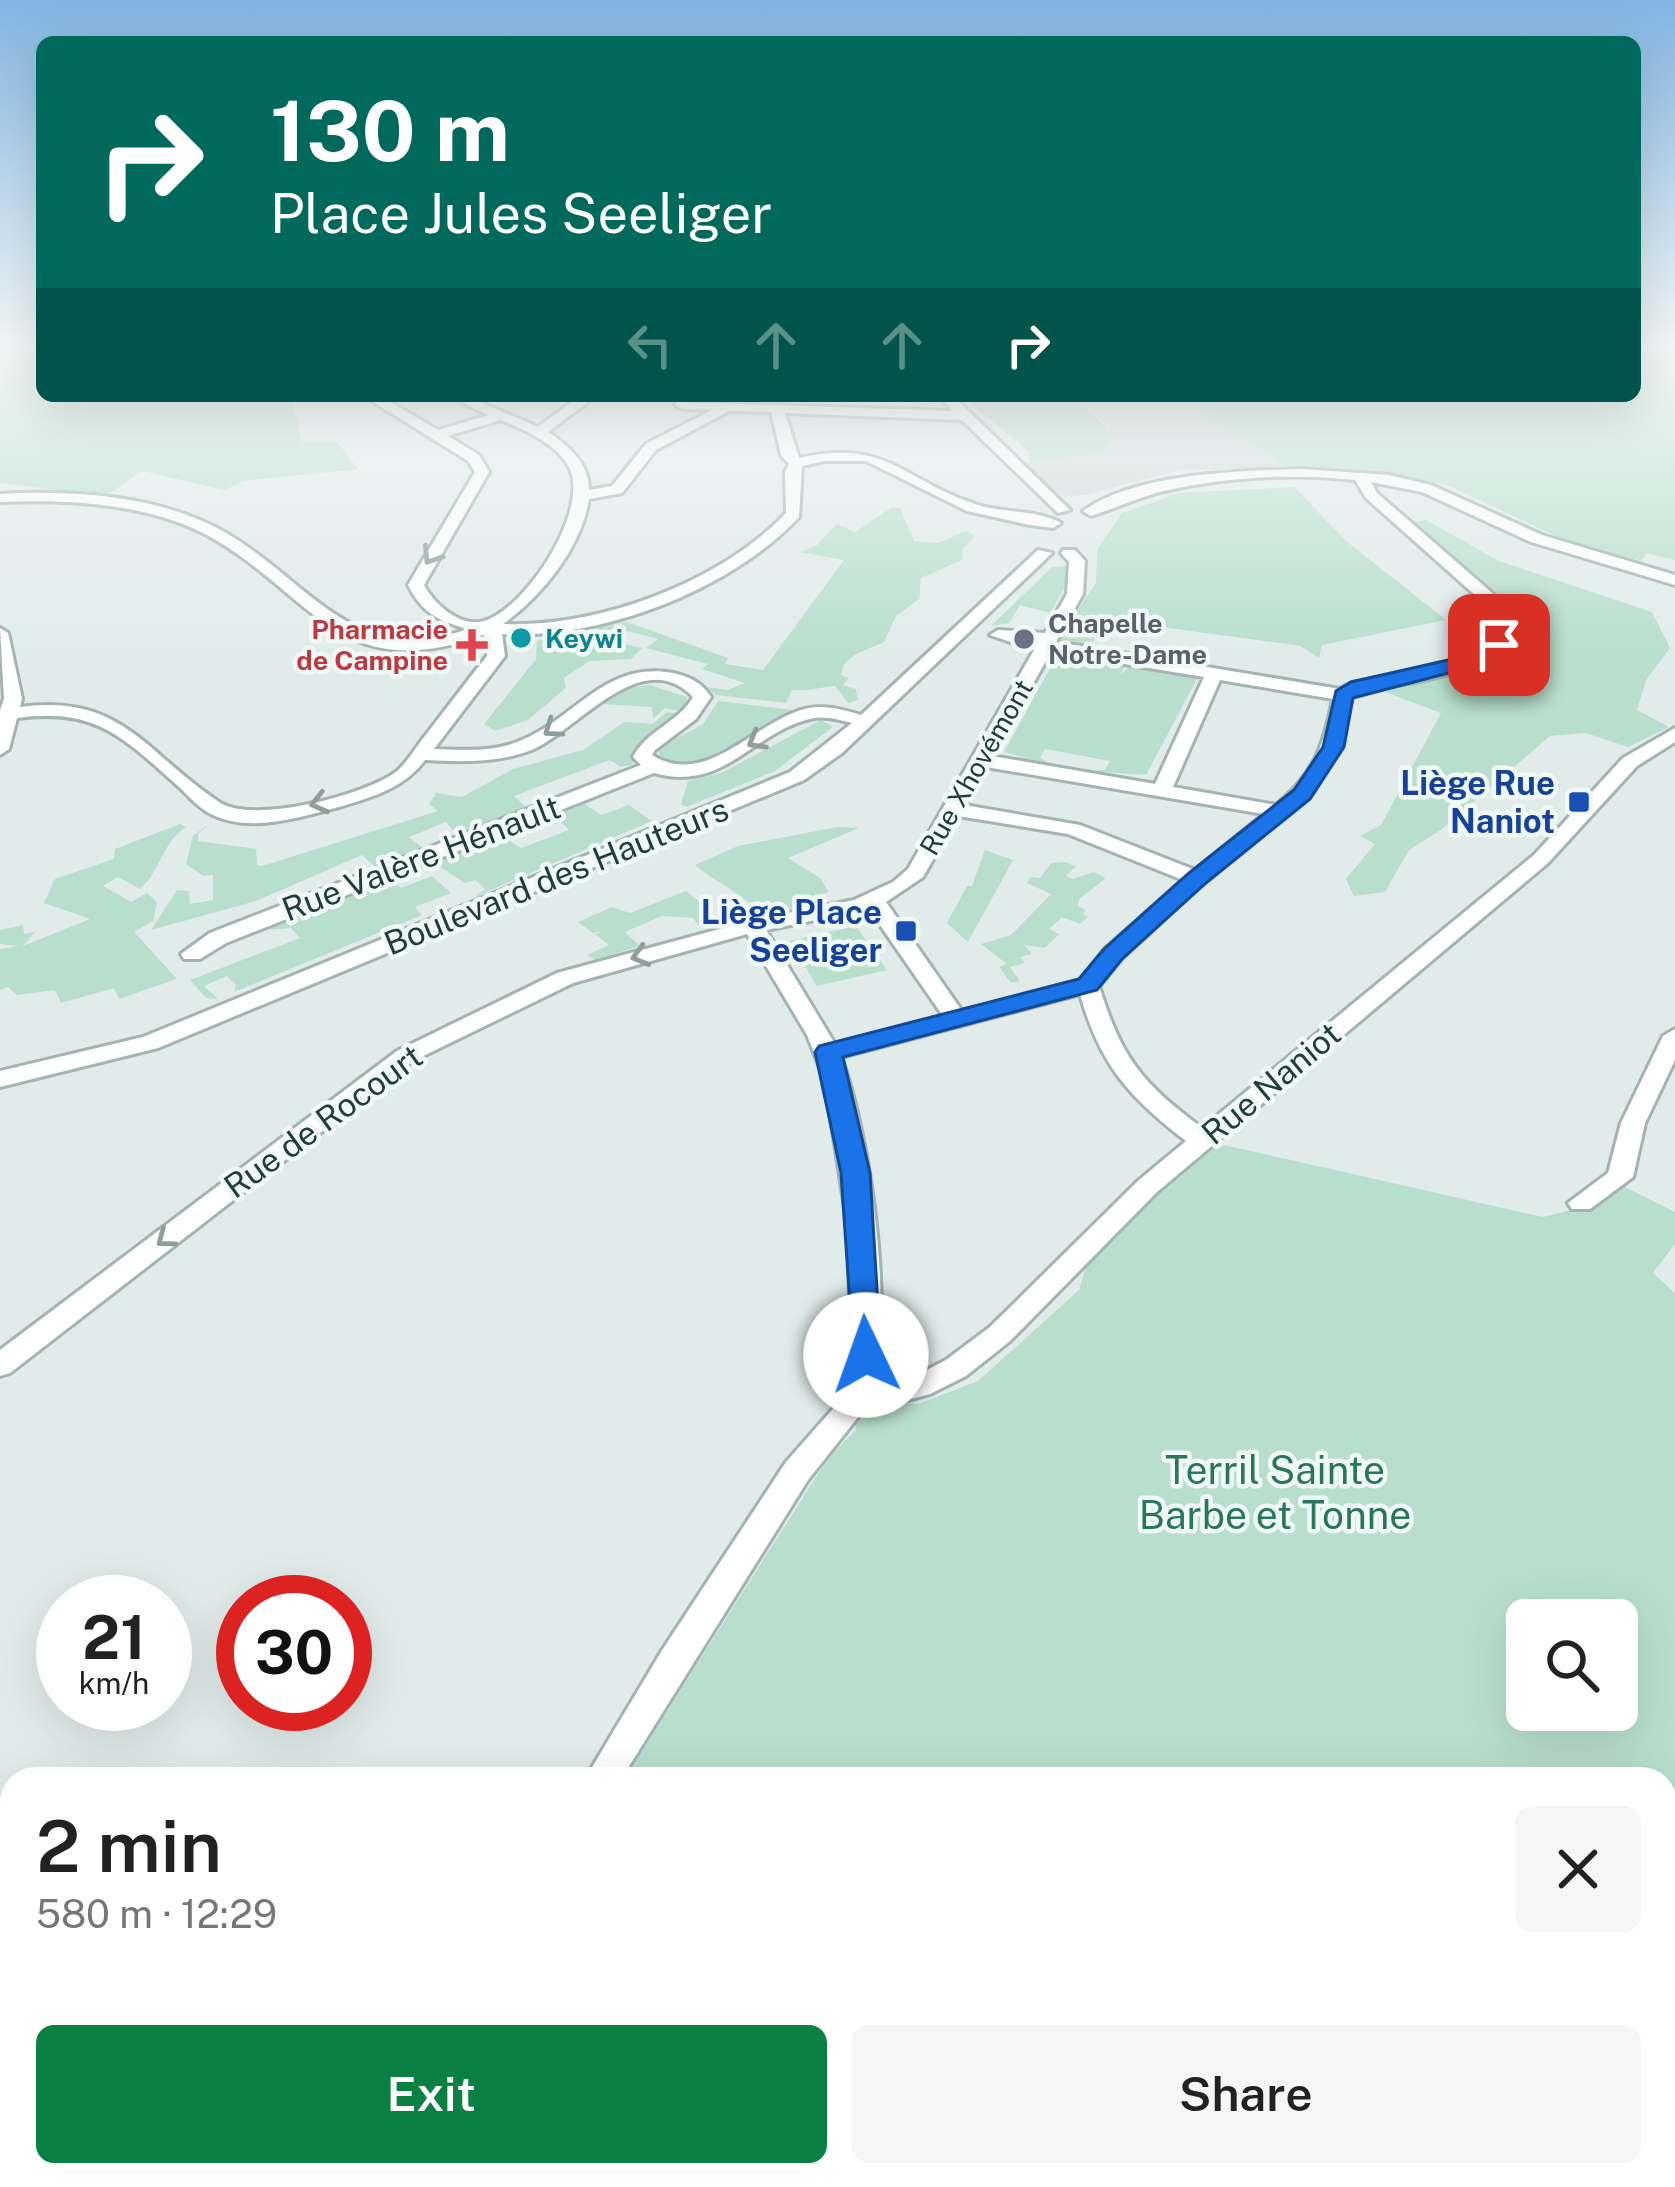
<!DOCTYPE html>
<html lang="en">
<head>
<meta charset="utf-8">
<style>
  body { margin:0; font-family:"Public Sans",sans-serif; background:#f6f6f6; color:#222; height:100vh; display:flex; flex-direction:column; font-size:45px; white-space:nowrap }
  * { box-sizing:border-box; margin:0 }
  p { font-size:39px; color:#767676 }
  .icon { flex:none; width:66px; height:66px; fill:none; stroke:currentColor; stroke-width:2; stroke-linecap:round; stroke-linejoin:round }
  .map { position:relative; flex:1; overflow:hidden }
  .sheet { position:absolute; left:0px; top:1767px; width:1677px; height:420px; display:flex; flex-direction:column; background:#fff; border-radius:36px 36px 0 0; box-shadow:0 12px 48px #0002 }
  .sheet>* { flex:none }
  .top-card { position:absolute; left:36px; top:36px; width:1605px; height:366px; border-radius:18px; box-shadow:0 12px 48px #0002; background:#00695c; color:#fff; overflow:hidden }
  .tools { position:absolute; left:1506px; top:1599px; display:grid; gap:24px }
  .tools a { display:grid; place-items:center; width:132px; height:132px; border-radius:18px; background:#fff; box-shadow:0 12px 48px #0002; font-size:60px }
  .speed { position:absolute; left:36px; top:1575px; display:flex; gap:24px; font-size:60px; font-weight:700; text-align:center }
  .speed>* { display:grid; place-content:center; width:156px; height:156px; border-radius:50%; background:#fff; box-shadow:0 12px 48px #0002; line-height:1 }
  .speed small { font-size:30px; font-weight:400 }
  .speed .limit { border:18px solid #d22; background:#fff; color:#111 }
  .pin { position:absolute; display:grid; place-items:center; width:102px; height:102px; color:#fff; margin:-51px; border-radius:24px; box-shadow:0 6px 18px #0006 }
  .me { position:absolute; width:132px; margin:-66px; rotate:357deg; stroke-linejoin:round; filter:drop-shadow(0 0 9px #0008) }
  .turn { display:flex; align-items:center; gap:42px; height:252px; padding:0 36px; font-size:54px }
  .turn .icon { width:156px; height:156px; stroke-width:2.5 }
  .turn b { display:block; font-size:84px; line-height:102px }
  .lanes { display:flex; align-items:center; height:114px; padding:0 36px; background:#0003; justify-content:center; gap:60px; direction:ltr }
  .lanes .off { opacity:.35 }
  .round { display:grid; place-items:center; flex:none; width:126px; height:126px; border-radius:18px; background:#f6f6f6 }
  .head { display:flex; align-items:center; justify-content:space-between; height:204px; padding:0 36px }
  h1 { font-size:72px; font-weight:600; line-height:90px }
  .primary-button { display:flex; gap:24px; margin-top:auto; padding:24px 36px }
  .primary-button a { flex:1; height:138px; border-radius:18px; background:#0b8043; color:#fff; font-size:48px; font-weight:600; line-height:138px; text-align:center }
  .primary-button a+a { background:#f6f6f6; color:#222 }
  .map>svg:first-child { display:block }
  .built { fill:#cfdcd9 }
  .green { fill:#b8dfcc; fill-rule:evenodd }
  .lines { fill:none; stroke-linecap:round; stroke-linejoin:round }
  .minor-casing { stroke:#a3b4b3; stroke-width:6 }
  .minor { fill:#fff; fill-rule:evenodd }
  .oneway { stroke:#909e9e }
  .route { fill:#1a73e8; stroke:#114b97; stroke-width:3 }
  .culture-dot { fill:#0f9aa8; stroke:#f1f9f7; stroke-width:4.5 }
  .worship-dot { fill:#6b7280; stroke:#f1f9f7; stroke-width:4.5 }
  .health-dot { fill:#e0444e; stroke:#f1f9f7; stroke-width:4.5 }
  .transit-dot { fill:#1a4fb4; stroke:#f1f9f7; stroke-width:4.5 }
  .labels { text-anchor:middle; dominant-baseline:central; stroke-width:9; stroke-linejoin:round; paint-order:stroke }
  .far-worship-label { font-size:27px; font-weight:bold; fill:#5b616d; stroke:#f1f9f7; text-anchor:start }
  .far-health-label { font-size:27px; font-weight:bold; fill:#be3a42; stroke:#f1f9f7; text-anchor:end }
  .far-culture-label { font-size:27px; font-weight:bold; fill:#0d838f; stroke:#f1f9f7; text-anchor:start }
  .far-street-label { font-size:27px; fill:#203e3d; stroke:#f1f9f7 }
  .transit-label { font-size:33px; font-weight:bold; fill:#164399; stroke:#f1f9f7; text-anchor:end }
  .street-label { font-size:33px; fill:#203e3d; stroke:#f1f9f7 }
  .near-park-label { font-size:39px; fill:#28775a; stroke:#f1f9f7 }
</style>
</head>
<body>
<div class="map">
<svg width="1675" height="2187" viewBox="0 0 1675 2187">
  <rect width="100%" height="100%" fill="#e1ecea"/>
  <polygon class="built" points="1088,396 1183,396 1288,468 1179,470 1086,495 1059,496 1024,463 1103,452 1110,427 1081,400"/>
  <g class="green">
    <polygon points="0,348 42,348 42,396 292,396 301,442 337,442 358,469 244,481 224,490 142,471 106,496 0,483"/>
    <polygon points="1635,348 1675,348 1675,560 1646,553 1641,561 1566,541 1450,486 1393,473 1288,468 1183,396 1635,396"/>
    <polygon points="963,396 1088,396 1081,401 1115,437 1103,453 1030,462 1028,451"/>
    <polygon points="1294,487 1345,540 1446,620 1322,645 1319,658 1301,646 1117,621 1101,627 1091,646 1058,639 1096,583 1097,550 1122,513 1179,493"/>
    <path d="M891 508H900L914 541 938 543 966 531 975 536 963 548 962 560 921 578 919 599 896 616 884 642C868 650 843 654 841 675L849 678 842 685 856 689 858 700 848 703 835 686C819 687 809 692 792 690L786 703 716 695 706 687 728 690 745 683 702 669 708 664 646 648 658 639 623 630 606 640 642 648 631 659 589 661 564 678 566 688 528 720 495 731 484 724 536 659 537 641 627 622 728 658 725 664 763 670 844 560 800 552 817 545 837 524 855 532Z"/>
    <path d="M1426 520 1499 561 1652 612 1670 648 1646 680 1637 710 1669 727 1628 747 1586 733 1550 736 1442 829 1409 850 1385 892 1354 896 1346 879 1375 844 1360 836 1381 825 1441 713 1385 692C1430 673 1487 677 1521 640L1515 608 1413 522Z"/>
    <polygon points="1065,566 1069,580 1050,613 1020,605 1009,623 991,626 1052,567"/>
    <polygon points="1081,656 1126,664 1120,675 1131,665 1197,679 1146,775 1088,771 1105,770 1110,761 1045,749 1040,758 1052,765 1004,752 1053,663"/>
    <polygon points="650,685 687,697 687,713 665,708 653,719 652,707 603,704 623,689"/>
    <path d="M718 701 795 710C765 739 701 775 660 761L659 748 703 724Z"/>
    <polygon points="667,712 683,715 646,740 632,765 621,767 610,760 514,796 526,807 457,835 446,822 409,837 423,848 375,867 362,855 256,901 151,930 177,890 189,891 190,904 213,900 213,875 203,876 186,864 193,836 214,820 198,834 198,841 256,849 257,865 262,866 438,811 429,804 436,793 462,797 513,769 583,750 624,722 652,724"/>
    <polygon points="821,720 833,727 775,771 686,807 681,804 688,781 721,773"/>
    <polygon points="585,804 601,815 629,805 652,821 475,897 485,889 475,880 465,883 434,863 502,836 521,848 569,830 561,822 551,826 544,819"/>
    <path d="M180 824 186 827C162 842 161 871 140 889L118 877 103 886 131 902 147 893 157 902 153 921 134 932 177 979 119 999 114 988 61 1003 55 990 17 995 8 987 0 990V949L19 946 0 944V930L23 925 24 934 35 932 23 946 90 919 44 903 55 879 114 859 115 849Z"/>
    <path d="M837 827 859 828 788 858 820 878 829 892 793 903 806 905 762 915C739 890 719 885 695 865L738 846Z"/>
    <polygon points="985,850 1013,860 968,942 947,923 967,886 972,886"/>
    <polygon points="1064,862 1076,866 1066,876 1072,879 1094,872 1106,878 1079,899 1078,906 1086,910 1082,914 1088,917 1080,924 1062,917 1049,929 1059,934 1045,948 1024,945 1032,954 1020,957 1025,963 1010,967 1020,981 1011,983 999,967 1007,964 981,944 1011,935 1051,894 1027,883 1030,877 1040,878 1051,863"/>
    <polygon points="432,876 451,893 415,907 422,915 234,992 236,985 227,976 204,986 218,999 206,998 190,980 300,938 291,928 265,930 392,881 401,888"/>
    <polygon points="686,891 703,904 713,926 701,929 693,918 662,916 625,932 640,946 595,960 587,955 609,945 595,934 603,931 593,933 578,922 612,907 630,913"/>
    <polygon points="856,926 887,970 817,986 790,941"/>
    <path d="M1202 1140 1543 1217 1583 1207 1621 1185 1675 1212V1244L1653 1273 1675 1293V2055L1665 2054V1779H624L828 1458 856 1430 854 1403 918 1404 978 1381 1079 1290 1095 1236ZM1527 1620H1617V1710H1527Z"/>
    <polygon points="1675,2140 1675,2187 395,2187 403,2175 1665,2175 1665,2142"/>
  </g>
  <g class="lines">
    <defs>
      <g id="minor">
        <path d="M364 396H380L438 430 489 415 447 396H466L538 427 580 396H596L548 432C569 446 589 463 589 490L612 486 646 444 712 410 682 409 675 405 677 402 953 411 938 396H953L1070 510 1058 513 962 420 785 413 799 458C889 438 902 481 978 505 1003 513 1039 510 1061 523L1053 528 1030 525 967 511 866 461H825L802 466 799 517C731 590 601 640 502 634L505 656 434 749C461 750 491 752 517 742 574 721 604 660 673 673 690 677 701 682 711 697L696 719 655 750 652 755C706 789 754 722 805 709 824 704 843 710 861 715L1038 550 1052 553 842 753 804 780 158 1048 0 1087V1071L143 1037 790 772 852 723C840 720 826 716 814 718 753 730 726 793 654 773L226 943 200 959H184L181 954 210 933 641 765 633 757C647 730 678 723 693 697 641 642 575 734 529 751 495 763 460 762 425 760 404 788 373 797 339 807 301 817 251 833 213 815 199 809 189 796 178 786 123 737 95 707 17 718L9 749 0 755V710L4 699 0 628 8 633 22 699 20 707C122 693 145 753 219 802 252 825 365 795 396 772 407 763 416 747 425 736 446 709 466 682 487 656V638L483 635C339 688 311 592 207 535 146 503 67 499 0 502V494C71 490 153 495 217 528 308 576 348 670 468 629 438 621 422 613 408 585L475 472 468 461ZM729 411 771 412 781 455 789 464 785 472 786 513C721 582 598 628 503 624 543 595 581 548 589 499L622 493 656 450ZM501 420C525 430 556 443 569 467 591 509 526 609 484 621 460 628 434 604 424 585L489 472 479 455 448 436Z"/>
        <path d="M1302 469 1389 475 1431 485 1542 535 1675 575V585L1531 542 1422 492 1371 482 1377 493 1506 605 1516 626C1481 678 1420 680 1363 691L1351 698 1342 747 1309 798 1204 882 1121 959 1099 986C1122 1059 1141 1082 1202 1128L1534 855 1623 758 1675 728V742L1637 766 1548 863 1157 1192 1010 1341 966 1376 930 1394 862 1412 808 1480 621 1779H585L661 1652 786 1462 839 1402 848 1373 851 1331 848 1227 825 1080 807 1035 747 934 573 983 413 1061 10 1373 0 1376V1350L397 1051 557 973 753 920 854 900 893 882 908 869 1034 650 990 635 998 630 1045 633 1067 594 1069 562 1061 553 1063 550H1075L1085 561 1083 594 1056 642 1340 689 1352 683C1403 671 1467 673 1500 626L1493 611 1366 498 1355 480C1293 473 1225 477 1164 491 1139 497 1116 508 1091 516L1083 511C1136 473 1238 471 1302 469ZM1051 652 1204 677 1155 784 992 756ZM1220 680 1333 699C1324 745 1314 775 1276 805L1173 787ZM986 767 1264 814 1195 870 1080 825 964 805ZM958 816 1068 834 1183 880 1105 949 1080 980 962 1011 886 902 923 877ZM869 909 943 1016 835 1044 766 930ZM1080 994C1100 1065 1129 1097 1186 1141L1139 1180 990 1327 946 1360 913 1377 872 1387C894 1304 870 1138 841 1057Z"/>
        <polygon points="1675,1029 1675,1060 1645,1123 1633,1177 1590,1209 1572,1209 1568,1203 1608,1173 1621,1123 1663,1036"/>
        <polygon points="371,2175 412,2175 407,2187 366,2187"/>
      </g>
    </defs>
    <use href="#minor" class="minor-casing"/>
    <use href="#minor" class="minor"/>
  </g>
  <defs><path id="oneway-chevron" d="M-2-3.5L2.5 0L-2 3.5" fill="none" stroke-width="1.6" stroke-linecap="round" stroke-linejoin="round" transform="scale(3)"/></defs>
  <g class="oneway">
    <use href="#oneway-chevron" transform="translate(431 556) rotate(123)"/>
    <use href="#oneway-chevron" transform="translate(552 729) rotate(145)"/>
    <use href="#oneway-chevron" transform="translate(756 741) rotate(150)"/>
    <use href="#oneway-chevron" transform="translate(319 803) rotate(166)"/>
    <use href="#oneway-chevron" transform="translate(640 956) rotate(164)"/>
    <use href="#oneway-chevron" transform="translate(165 1239) rotate(143)"/>
  </g>
  <linearGradient id="sky" x2="0" y2="1"><stop stop-color="#81b4e0"/><stop offset="0.53" stop-color="#f2f6f6"/><stop offset="1" stop-color="#f2f6f6" stop-opacity="0"/></linearGradient>
  <rect width="1675" height="654" fill="url(#sky)"/>
  <polygon class="route" points="1492,641 1509,645 1471,667 1353,698 1344,747 1310,799 1206,883 1122,959 1097,990 843,1057 870,1173 881,1355 866,1367 854,1363 841,1173 815,1052 819,1046 1079,979 1104,949 1189,873 1294,790 1323,747 1336,691 1351,682 1457,658"/>
  <circle class="culture-dot" cx="521" cy="638" r="12"/>
  <circle class="worship-dot" cx="1024" cy="639" r="12"/>
  <path class="health-dot" d="M466 627h12v12h12v12h-12v12h-12v-12h-12v-12h12z"/>
  <g class="transit-dot">
    <rect x="1567" y="790" width="24" height="24" rx="6"/>
    <rect x="894" y="919" width="24" height="24" rx="6"/>
  </g>
  <g class="labels">
    <g class="far-worship-label">
      <text x="1048" y="623">Chapelle<tspan x="1048" dy="31">Notre-Dame</tspan></text>
    </g>
    <g class="far-health-label">
      <text x="448" y="629">Pharmacie<tspan x="448" dy="31">de Campine</tspan></text>
    </g>
    <g class="far-culture-label">
      <text x="545" y="638">Keywi</text>
    </g>
    <g class="far-street-label">
      <text transform="translate(976 767) rotate(-60)">Rue Xhovémont</text>
    </g>
    <g class="transit-label">
      <text x="1555" y="783">Liège Rue<tspan x="1555" dy="38">Naniot</tspan></text>
      <text x="882" y="912">Liège Place<tspan x="882" dy="38">Seeliger</tspan></text>
    </g>
    <g class="street-label">
      <text transform="translate(421 858) rotate(-21)">Rue Valère Hénault</text>
      <text transform="translate(556 876) rotate(-22)">Boulevard des Hauteurs</text>
      <text transform="translate(1271 1083) rotate(-40)">Rue Naniot</text>
      <text transform="translate(323 1121) rotate(-36)">Rue de Rocourt</text>
    </g>
    <g class="near-park-label">
      <text x="1275" y="1470">Terril Sainte<tspan x="1275" dy="45">Barbe et Tonne</tspan></text>
    </g>
  </g>
</svg>
<div class="tools">
<a><svg class="icon" aria-label="search" viewBox="0 0 24 24"><circle cx="10" cy="10" r="6"/><path d="M15 15l6 6"/></svg></a>
</div>
<div class="speed"><div>21<small>km/h</small></div><div class="limit">30</div></div>
<div class="pin" style="left:1499px;top:645px;background:#d93025"><svg class="icon" aria-label="arrive" viewBox="0 0 24 24"><path d="M6 21V4h12l-3 4 3 4H6"/></svg></div>
<svg class="me" style="left:866px;top:1355px" viewBox="-20 -20 40 40"><circle r="19" fill="#fff"/><path d="M0-13L10 11 0 6-10 11z" fill="#1a73e8"/></svg>
<div class="top-card">
<div class="turn"><svg class="icon" aria-label="right" viewBox="0 0 24 24"><path d="M7 20v-9h11M14 6l5 5-5 5"/></svg><div><b>130 m</b>Place Jules Seeliger</div></div>
<div class="lanes"><svg class="icon off" aria-label="left" viewBox="0 0 24 24"><path d="M17 20v-9H6M10 6l-5 5 5 5"/></svg><svg class="icon off" aria-label="ahead" viewBox="0 0 24 24"><path d="M12 20V5M6 11l6-6 6 6"/></svg><svg class="icon off" aria-label="ahead" viewBox="0 0 24 24"><path d="M12 20V5M6 11l6-6 6 6"/></svg><svg class="icon" aria-label="right" viewBox="0 0 24 24"><path d="M7 20v-9h11M14 6l5 5-5 5"/></svg></div>
</div>
<section class="sheet">
<div class="head"><div><h1>2 min</h1><p>580 m · 12:29</p></div><a class="round"><svg class="icon" aria-label="close" viewBox="0 0 24 24"><path d="M6 6l12 12M18 6L6 18"/></svg></a></div>
<div class="primary-button"><a>Exit</a><a>Share</a></div>
</section>
</div>
</body>
</html>
